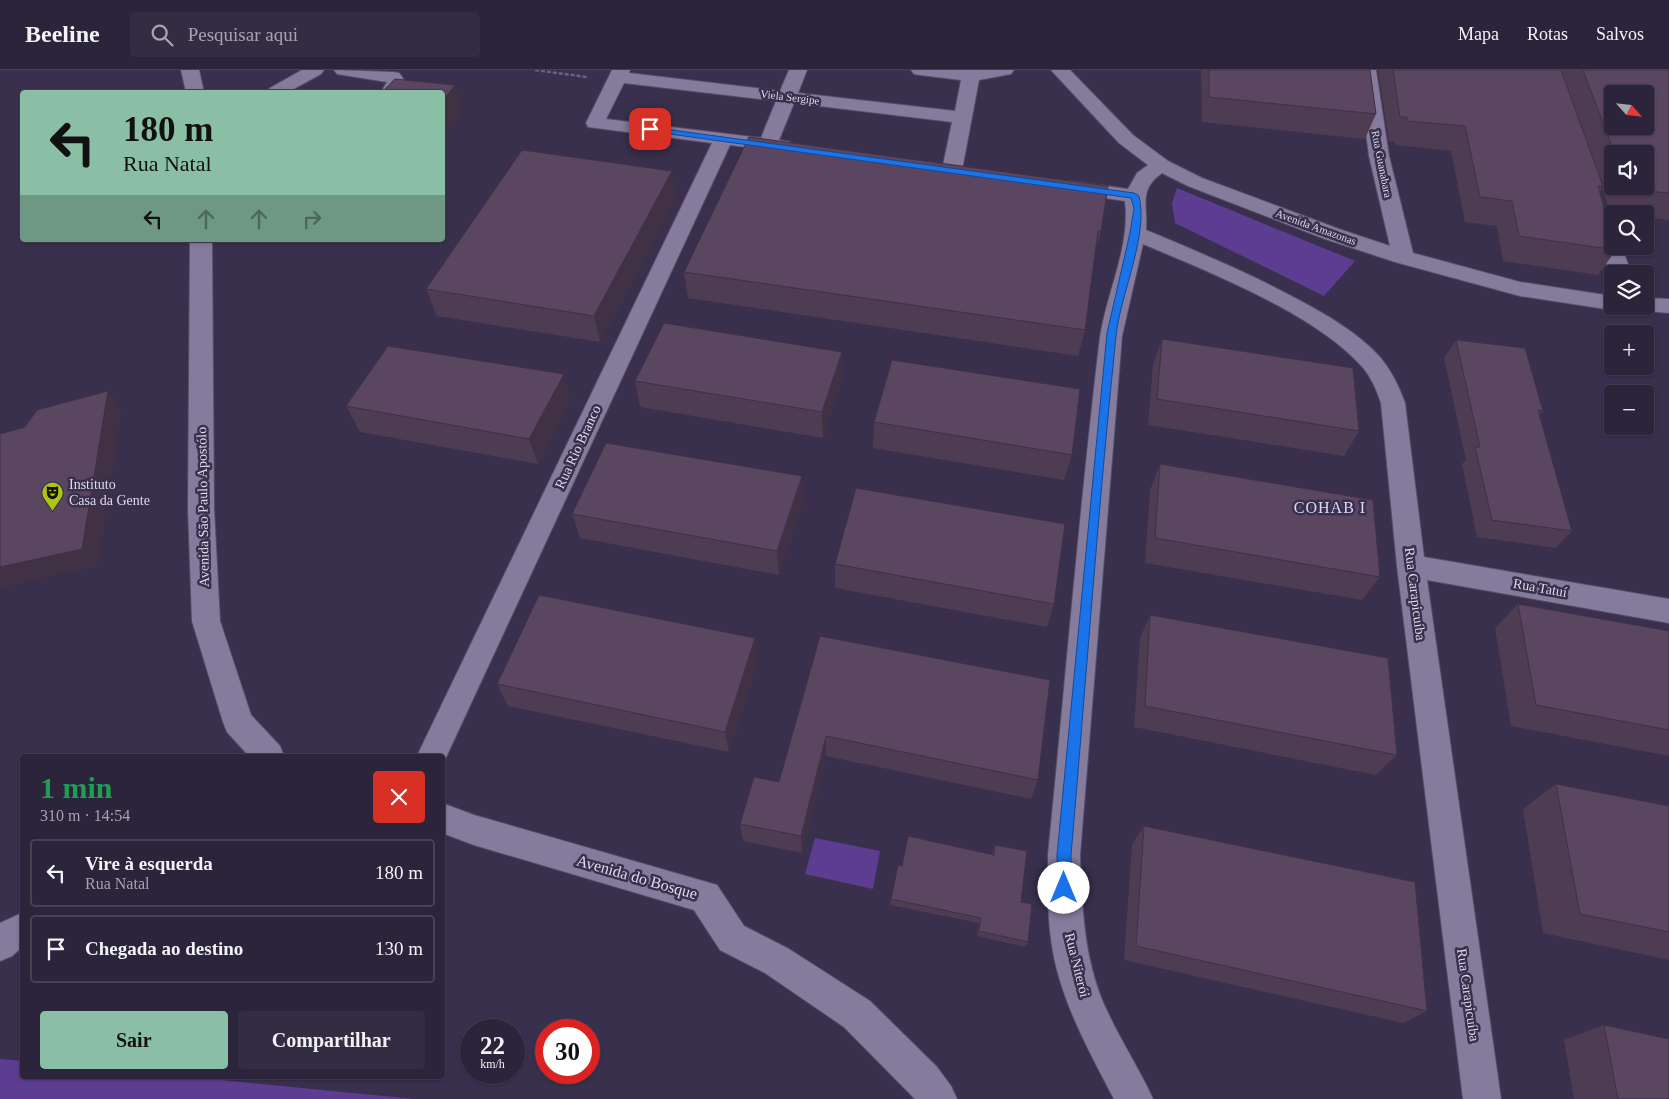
<!DOCTYPE html>
<html lang="pt">
<head>
<meta charset="utf-8">
<style>
  body { margin:0; font-family:"Times New Roman",serif; background:#332c42; color:#f1f3f6; height:100vh; display:flex; flex-direction:column; font-size:19px; white-space:nowrap }
  * { box-sizing:border-box; margin:0 }
  p { font-size:16px; color:#a6a4af }
  .icon { flex:none; width:28px; height:28px; fill:none; stroke:currentColor; stroke-width:2; stroke-linecap:round; stroke-linejoin:round }
  .map { position:relative; flex:1; overflow:hidden }
  .side { position:absolute; left:20px; top:684px; width:425px; height:325px; display:flex; flex-direction:column; background:#2b243a; border-radius:5px; box-shadow:0 1px 4px #0004,0 0 0 1px #474154 }
  .side>* { flex:none }
  .banner { position:absolute; left:20px; top:20px; width:425px; height:152px; border-radius:5px; box-shadow:0 1px 4px #0004,0 0 0 1px #474154; background:#8abfa5; color:#111; overflow:hidden }
  .needle { width:32px; rotate:117deg }
  .tools { position:absolute; left:1604px; top:15px; display:grid; gap:10px }
  .tools a { display:grid; place-items:center; width:50px; height:50px; border-radius:5px; background:#2b243a; box-shadow:0 1px 4px #0004,0 0 0 1px #474154; font-size:25px }
  .speed { position:absolute; left:460px; top:949px; display:flex; gap:10px; font-size:25px; font-weight:700; text-align:center }
  .speed>* { display:grid; place-content:center; width:65px; height:65px; border-radius:50%; background:#2b243a; box-shadow:0 1px 4px #0004,0 0 0 1px #474154; line-height:1 }
  .speed small { font-size:12px; font-weight:400 }
  .speed .limit { border:8px solid #d22; background:#fff; color:#111 }
  .pin { position:absolute; display:grid; place-items:center; width:42px; height:42px; color:#fff; margin:-21px; border-radius:10px; box-shadow:0 2px 8px #0006 }
  .me { position:absolute; width:55px; margin:-28px; rotate:0deg; stroke-linejoin:round; filter:drop-shadow(0 0 4px #0008) }
  .turn { display:flex; align-items:center; gap:18px; height:105px; padding:0 20px; font-size:22px }
  .turn .icon { width:65px; height:65px; stroke-width:2.5 }
  .turn b { display:block; font-size:35px; line-height:42px }
  .lanes { display:flex; align-items:center; height:48px; padding:0 20px; background:#0003; justify-content:center; gap:25px; direction:ltr }
  .lanes .off { opacity:.35 }
  .round { display:grid; place-items:center; flex:none; width:52px; height:52px; border-radius:5px; background:#332c42 }
  .headline { display:flex; align-items:center; justify-content:space-between; height:85px; padding:0 20px }
  h1 { font-size:30px; font-weight:600; line-height:38px; color:#1e9e55 }
  .primary-button { display:flex; gap:10px; margin-top:auto; padding:10px 20px }
  .primary-button a { flex:1; height:58px; border-radius:5px; background:#8abfa5; color:#111; font-size:20px; font-weight:600; line-height:58px; text-align:center }
  .primary-button a+a { background:#332c42; color:#f1f3f6 }
  ul { padding:0; list-style:none }
  li { display:flex; align-items:center; gap:15px; height:68px; margin:0 10px 8px; padding:0 10px; border:2px solid #474154; border-radius:5px }
  li div { flex:1 }
  li b { display:block; font-size:19px }
  li em { font-style:normal }
  header { display:flex; align-items:center; gap:30px; box-sizing:border-box; height:70px; padding:0 25px; background:#2b243a; border-bottom:1px solid #474154 }
  header strong { font-size:24px }
  nav { display:flex; gap:28px; margin-inline-start:auto; font-size:18px }
  .search { width:350px; height:45px; background:#332c42; display:flex; align-items:center; gap:12px; box-sizing:border-box; padding:0 18px; border-radius:5px; color:#a6a4af; font-size:19px }
  .map>svg:first-child { display:block }
  .green { fill:#5d3d91 }
  .lines { fill:none; stroke-linecap:round; stroke-linejoin:round }
  .minor-casing { stroke:#564e66; stroke-width:2 }
  .path { stroke:#6b647d; stroke-width:2.5; stroke-dasharray:4 2; stroke-linecap:butt }
  .minor { fill:#857c9d; fill-rule:evenodd }
  .wall { fill:#4e3c53; fill-rule:evenodd }
  .shaded-wall { fill:#403144 }
  .building { fill:#5b4661; stroke:#403144; fill-rule:evenodd }
  .route { fill:#1a73e8; stroke:#114b97 }
  .labels { text-anchor:middle; dominant-baseline:central; stroke-width:5; stroke-linejoin:round; paint-order:stroke }
  .far-street-label { font-size:11px; fill:#dfdaec; stroke:#39304d }
  .street-label { font-size:14px; fill:#dfdaec; stroke:#39304d }
  .poi-label { font-size:14px; fill:#dfdaec; stroke:#39304d; text-anchor:start }
  .quarter-label { font-size:16px; letter-spacing:1px; fill:#e0d5fa; stroke:#39304d }
  .near-street-label { font-size:16px; fill:#dfdaec; stroke:#39304d }
</style>
</head>
<body>
<header>
<strong>Beeline</strong>
<div class="search"><svg class="icon" aria-label="search" viewBox="0 0 24 24"><circle cx="10" cy="10" r="6"/><path d="M15 15l6 6"/></svg>Pesquisar aqui</div>
<nav><a>Mapa</a><a>Rotas</a><a>Salvos</a></nav>
</header>
<div class="map">
<svg width="1669" height="1029" viewBox="0 0 1669 1029">
  <rect width="100%" height="100%" fill="#39304d"/>
  <g class="green">
    <polygon points="1177,118 1355,191 1324,226 1175,153 1172,133"/>
    <polygon points="815,768 880,781 873,819 805,804"/>
    <polygon points="0,989 22,991 22,1006 180,1006 414,1029 0,1029"/>
  </g>
  <g class="lines">
    <defs>
      <g id="minor">
        <polygon points="181,0 199,0 204,22 186,22"/>
        <polygon points="302,0 324,0 321,4 288,22 267,22 270,18"/>
        <path d="M334 0 393 2 399 3C406 11 406 14 399 22H381L387 12 343 5 337 4Z"/>
        <path d="M612 0H630L629 3 780 21 789 0H807L798 23 955 41 961 10 920 5 914 4 911 0H1014L1011 4 979 10 962 100 959 104 952 106 945 104 942 100 952 52 794 33 779 70 790 72 793 76 790 80 783 82 730 75 442 696V686H417L712 73 588 57 586 53ZM624 13 776 31 761 68 606 49Z"/>
        <path d="M1051 0H1070L1133 65 1168 91 1202 108 1339 159 1390 176 1369 86 1358 0H1376L1389 86 1413 183 1520 212 1612 226V236H1621L1612 240 1520 226 1395 192 1325 169 1188 116 1162 103C1138 120 1148 135 1146 160 1196 181 1247 202 1295 228 1325 244 1356 261 1379 286 1391 300 1399 316 1405 333L1424 487 1669 529V553L1427 510 1501 1029H1463L1397 496 1381 333C1377 321 1372 309 1364 299 1319 245 1209 202 1143 174L1122 266 1080 785C1082 840 1084 895 1109 945 1122 973 1140 1000 1153 1029H1114C1088 979 1058 926 1051 869 1047 841 1048 813 1048 785 1065 615 1079 444 1099 275 1104 227 1131 179 1125 131L1071 123 1064 121 1061 117 1064 113 1071 111 1128 119 1137 103 1148 95 1119 73Z"/>
        <polygon points="1601,143 1608,145 1612,152 1612,176 1621,176 1632,204 1612,204 1612,208 1610,204 1591,149 1594,145"/>
        <polygon points="190,170 212,170 214,439 220,551 251,645 280,676 284,686 249,686 227,662 223,652 192,551 188,439"/>
        <polygon points="1645,228 1669,229 1669,243 1637,240 1635,236 1645,236"/>
        <polygon points="442,733 474,745 717,815 744,856 789,879 870,931 937,997 951,1016 957,1029 915,1029 844,957 765,903 720,880 694,840 474,775 442,763"/>
        <polygon points="22,843 22,877 12,886 0,891 0,853"/>
      </g>
    </defs>
    <use href="#minor" class="minor-casing"/>
    <polyline class="path" points="535,0 587,7"/>
    <use href="#minor" class="minor"/>
  </g>
  <g class="wall">
    <polygon points="1201,0 1370,0 1376,44 1365,69 1202,52"/>
    <path d="M1378 0H1669V150L1645 147V144H1611L1602 118 1600 122 1616 180 1598 205 1503 191 1497 156 1465 152 1451 81 1395 75V72L1389 71ZM1612 84H1645V116H1612Z"/>
    <polygon points="749,67 1101,161 1095,183 1085,260 1078,286 688,228 684,202"/>
    <polygon points="676,127 600,272 437,246 426,219"/>
    <polygon points="1162,269 1359,361 1344,386 1148,355 1153,295"/>
    <polygon points="1456,270 1543,341 1539,345 1572,461 1556,478 1477,467 1462,394 1466,390 1444,288"/>
    <polygon points="842,308 823,368 640,337 635,311"/>
    <polygon points="571,330 538,394 360,362 346,336"/>
    <polygon points="874,352 1072,385 1064,410 873,378"/>
    <polygon points="1160,394 1380,507 1362,530 1145,493 1150,420"/>
    <polygon points="803,431 779,505 580,468 572,444"/>
    <polygon points="835,494 1054,534 1047,557 835,518"/>
    <polygon points="1518,534 1669,561 1669,686 1511,656 1495,558"/>
    <polygon points="1150,545 1397,685 1376,705 1134,657 1140,568"/>
    <polygon points="820,566 1038,710 1031,729 826,686 802,783 743,771 740,754 779,712"/>
    <polygon points="758,590 729,682 508,636 497,614"/>
    <polygon points="1556,714 1669,736 1669,890 1543,863 1523,739"/>
    <polygon points="1144,756 1427,941 1403,953 1124,890 1132,774"/>
    <polygon points="995,775 1021,832 1028,872 1025,877 977,866 979,853 890,835 891,829 902,796 992,784"/>
    <polygon points="1604,955 1669,1029 1574,1029 1564,970"/>
  </g>
  <g class="shaded-wall">
    <polygon points="455,15 464,42 442,71 442,32"/>
    <polygon points="672,101 676,127 600,272 594,246"/>
    <polygon points="842,282 842,308 823,368 822,342"/>
    <polygon points="564,304 571,330 538,394 529,369"/>
    <polygon points="108,321 122,339 98,496 0,518 0,497"/>
    <polygon points="802,406 803,431 779,505 777,481"/>
    <polygon points="755,568 758,590 729,682 725,662"/>
    <polygon points="826,666 826,686 802,783 801,766"/>
  </g>
  <g class="building">
    <polygon points="1209,0 1370,0 1376,44 1209,27"/>
    <polygon points="1393,0 1561,0 1603,116 1598,116 1612,167 1612,176 1615,176 1616,180 1519,166 1512,131 1480,127 1465,56 1407,51 1407,47 1400,47"/>
    <path d="M1583 0H1669V123L1629 119 1628 116H1645V84H1615ZM1612 24H1645V56H1612Z"/>
    <polygon points="395,9 455,15 442,32 442,22 382,22"/>
    <polygon points="749,67 1108,116 1101,161 1098,161 1085,260 684,202"/>
    <polygon points="522,80 672,101 594,246 426,219"/>
    <polygon points="664,253 842,282 822,342 635,311"/>
    <polygon points="1162,269 1353,298 1359,361 1157,329"/>
    <polygon points="1456,270 1525,278 1543,341 1538,340 1572,461 1492,450 1475,377 1480,377"/>
    <polygon points="388,276 564,304 529,369 346,336"/>
    <polygon points="892,290 1080,319 1072,385 874,352"/>
    <polygon points="108,321 82,479 0,497 0,364 25,357 37,340"/>
    <polygon points="606,373 802,406 777,481 572,444"/>
    <polygon points="1160,394 1373,430 1380,507 1155,468"/>
    <polygon points="856,418 1065,454 1054,534 835,494"/>
    <polygon points="539,525 755,568 725,662 497,614"/>
    <polygon points="1518,534 1669,561 1669,660 1536,635"/>
    <polygon points="1150,545 1388,588 1397,685 1145,636"/>
    <polygon points="820,566 1050,610 1038,710 826,666 801,766 740,754 754,707 779,712"/>
    <polygon points="1556,714 1669,736 1669,862 1580,844"/>
    <polygon points="1144,756 1415,812 1427,941 1136,876"/>
    <polygon points="908,766 994,785 995,775 1027,781 1021,832 1032,834 1028,872 979,861 981,848 891,829 898,795 902,796"/>
    <polygon points="1604,955 1669,969 1669,1029 1618,1029"/>
  </g>
  <path class="route" d="M650 57 1134 123 1139 126C1149 165 1120 225 1116 266 1098 439 1086 612 1071 785V818L1069 823 1064 825 1060 823 1058 818 1057 785 1107 263 1130 163 1134 138 1131 128 648 61 646 59Z"/>
  <defs>
    <symbol id="theatre-pin" viewBox="-11 -11 22 30"><path d="M0 17L-7.5 6A9.5 9.5 0 1 1 7.5 6Z" fill="#adc60d" stroke="#39304d"/><path d="M-5-5.5Q0-4 5-5.5V0Q5 5 0 6Q-5 5-5 0ZM-3.3-2.5H-1v1.5H-3.3ZM1-2.5H3.3v1.5H1ZM-2.8 1Q0 5.5 2.8 1Z" fill="#111"/></symbol>
  </defs>
  <g fill-rule="evenodd">
    <use href="#theatre-pin" x="40" y="410" width="25" height="34"/>
  </g>
  <g class="labels">
    <g class="far-street-label">
      <text transform="translate(790 27) rotate(7)">Viela Sergipe</text>
      <text transform="translate(1382 94) rotate(79)">Rua Guanabara</text>
      <text transform="translate(1316 157) rotate(20)">Avenida Amazonas</text>
    </g>
    <g class="street-label">
      <text transform="translate(578 377) rotate(-65)">Rua Rio Branco</text>
      <text transform="translate(203 437) rotate(-91)">Avenida São Paulo Apostólo</text>
      <text transform="translate(1540 518) rotate(10)">Rua Tatuí</text>
      <text transform="translate(1415 524) rotate(83)">Rua Carapicuíba</text>
      <text transform="translate(1077 895) rotate(76)">Rua Niterói</text>
      <text transform="translate(1468 925) rotate(82)">Rua Carapicuíba</text>
    </g>
    <g class="poi-label">
      <text x="69" y="414">Instituto<tspan x="69" dy="16">Casa da Gente</tspan></text>
    </g>
    <g class="quarter-label">
      <text x="1330" y="437">COHAB I</text>
    </g>
    <g class="near-street-label">
      <text transform="translate(637 807) rotate(16)">Avenida do Bosque</text>
    </g>
  </g>
</svg>
<div class="tools">
<a><svg class="needle" viewBox="-14 -14 28 28"><path d="M0-13l5 13h-10z" fill="#e53935"/><path d="M0 13l5-13h-10z" fill="#a6a4af"/></svg></a>
<a><svg class="icon" aria-label="sound" viewBox="0 0 24 24"><path d="M4 9h4l5-4v14l-5-4H4zM17 9q2 3 0 6"/></svg></a>
<a><svg class="icon" aria-label="search" viewBox="0 0 24 24"><circle cx="10" cy="10" r="6"/><path d="M15 15l6 6"/></svg></a>
<a><svg class="icon" aria-label="layers" viewBox="0 0 24 24"><path d="M12 4l9 5-9 5-9-5zM3 14l9 5 9-5"/></svg></a>
<a>+</a>
<a>−</a>
</div>
<div class="speed"><div>22<small>km/h</small></div><div class="limit">30</div></div>
<div class="pin" style="left:650px;top:59px;background:#d93025"><svg class="icon" aria-label="arrive" viewBox="0 0 24 24"><path d="M6 21V4h12l-3 4 3 4H6"/></svg></div>
<svg class="me" style="left:1064px;top:818px" viewBox="-20 -20 40 40"><circle r="19" fill="#fff"/><path d="M0-13L10 11 0 6-10 11z" fill="#1a73e8"/></svg>
<div class="banner">
<div class="turn"><svg class="icon" aria-label="left" viewBox="0 0 24 24"><path d="M17 20v-9H6M10 6l-5 5 5 5"/></svg><div><b>180 m</b>Rua Natal</div></div>
<div class="lanes"><svg class="icon" aria-label="left" viewBox="0 0 24 24"><path d="M17 20v-9H6M10 6l-5 5 5 5"/></svg><svg class="icon off" aria-label="ahead" viewBox="0 0 24 24"><path d="M12 20V5M6 11l6-6 6 6"/></svg><svg class="icon off" aria-label="ahead" viewBox="0 0 24 24"><path d="M12 20V5M6 11l6-6 6 6"/></svg><svg class="icon off" aria-label="right" viewBox="0 0 24 24"><path d="M7 20v-9h11M14 6l5 5-5 5"/></svg></div>
</div>
<section class="side">
<div class="headline"><div><h1>1 min</h1><p>310 m · 14:54</p></div><a class="round" style="background:#d93025;color:#fff"><svg class="icon" aria-label="close" viewBox="0 0 24 24"><path d="M6 6l12 12M18 6L6 18"/></svg></a></div>
<ul>
<li><svg class="icon" aria-label="left" viewBox="0 0 24 24"><path d="M17 20v-9H6M10 6l-5 5 5 5"/></svg><div><b>Vire à esquerda</b><p>Rua Natal</p></div><em>180 m</em></li>
<li><svg class="icon" aria-label="arrive" viewBox="0 0 24 24"><path d="M6 21V4h12l-3 4 3 4H6"/></svg><div><b>Chegada ao destino</b></div><em>130 m</em></li>
</ul>
<div class="primary-button"><a>Sair</a><a>Compartilhar</a></div>
</section>
</div>
</body>
</html>
